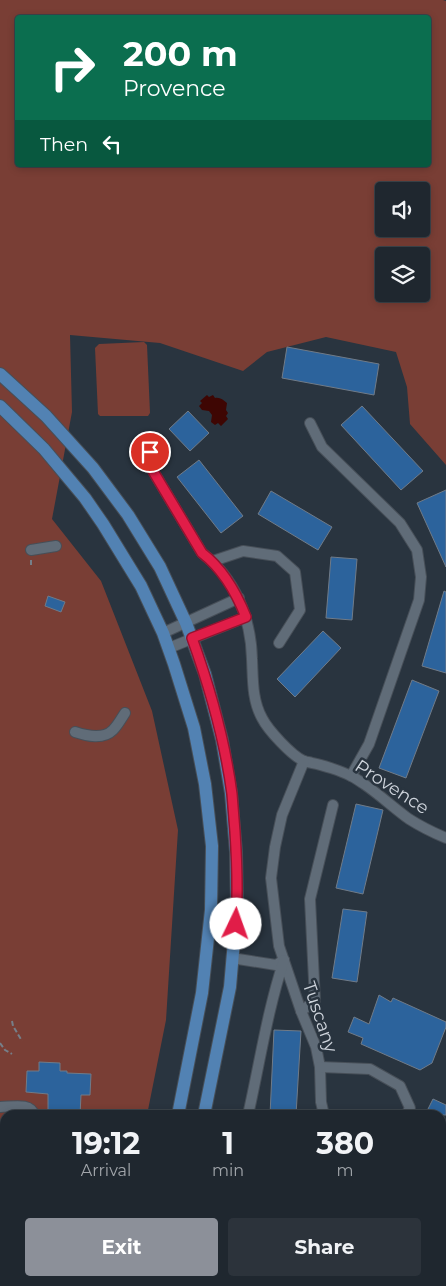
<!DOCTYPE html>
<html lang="en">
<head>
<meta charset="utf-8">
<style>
  body { margin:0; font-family:Montserrat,sans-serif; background:#2c333b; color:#f1f3f6; height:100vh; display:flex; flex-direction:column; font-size:19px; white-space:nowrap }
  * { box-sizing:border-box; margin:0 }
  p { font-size:16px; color:#a1a5aa }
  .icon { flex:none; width:28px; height:28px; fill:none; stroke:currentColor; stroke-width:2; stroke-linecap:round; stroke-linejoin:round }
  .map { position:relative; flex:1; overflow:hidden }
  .sheet { position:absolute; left:0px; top:1110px; width:446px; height:176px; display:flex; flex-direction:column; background:#1f272f; border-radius:15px 15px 0 0; box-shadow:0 2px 8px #0003,0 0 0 1px #3c444b }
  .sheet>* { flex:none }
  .guide { position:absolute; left:15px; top:15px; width:416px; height:152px; border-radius:5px; box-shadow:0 2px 8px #0003,0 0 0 1px #3c444b; background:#0b6e4f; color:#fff; overflow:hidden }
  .tools { position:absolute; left:375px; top:182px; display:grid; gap:10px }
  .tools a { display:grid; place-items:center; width:55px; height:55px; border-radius:5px; background:#1f272f; box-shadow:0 2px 8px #0003,0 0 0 1px #3c444b; font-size:25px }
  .pin { position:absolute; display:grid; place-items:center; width:42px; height:42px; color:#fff; margin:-21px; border:2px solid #fff; border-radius:50%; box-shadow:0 1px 5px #0007 }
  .me { position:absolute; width:55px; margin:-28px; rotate:3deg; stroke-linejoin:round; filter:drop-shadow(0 0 4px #0008) }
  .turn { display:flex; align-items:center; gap:18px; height:105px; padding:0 25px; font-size:22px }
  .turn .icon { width:65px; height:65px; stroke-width:2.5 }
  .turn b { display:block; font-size:35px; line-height:42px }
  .then { display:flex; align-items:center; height:48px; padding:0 25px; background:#0003; gap:10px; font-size:19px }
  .eta { display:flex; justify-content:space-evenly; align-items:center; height:85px; text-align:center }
  .eta b { font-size:30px; font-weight:700; line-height:35px }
  .action { display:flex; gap:10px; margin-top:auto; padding:10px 25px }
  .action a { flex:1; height:58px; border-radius:5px; background:#8c9099; color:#fff; font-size:20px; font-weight:700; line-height:58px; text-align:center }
  .action a+a { background:#2c333b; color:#f1f3f6 }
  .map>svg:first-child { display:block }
  .green { fill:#793e35; fill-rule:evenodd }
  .water { fill:#3e0603 }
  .building { fill:#2c639c; stroke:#707b88 }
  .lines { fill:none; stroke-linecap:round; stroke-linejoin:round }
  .minor-casing { stroke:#474f58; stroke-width:12 }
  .major-casing { stroke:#474f58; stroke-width:14 }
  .path { stroke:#767f89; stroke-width:2; stroke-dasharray:5 2.5; stroke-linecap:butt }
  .minor { stroke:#606c78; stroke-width:10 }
  .major { stroke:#5282b3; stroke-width:12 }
  .minor-bridge-casing { stroke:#474f58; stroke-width:12; stroke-linecap:butt }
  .minor-bridge { stroke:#606c78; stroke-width:10 }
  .route-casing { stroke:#92132f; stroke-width:12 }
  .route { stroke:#e11d48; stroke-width:9 }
  .labels { text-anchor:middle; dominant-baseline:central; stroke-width:5; stroke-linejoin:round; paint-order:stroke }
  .street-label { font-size:18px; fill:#ced4dc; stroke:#29343f }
</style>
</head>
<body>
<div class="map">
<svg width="446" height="1286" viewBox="0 0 446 1286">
  <rect width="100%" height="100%" fill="#29343f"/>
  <g class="green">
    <path d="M0 0H443L446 1V465L410 424 407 387 396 352 326 337 267 352 243 371 160 343 70 335 72 412 52 519 101 581 152 711 178 830 166 1020 147 1115H5V1228L0 1226ZM18 18H429V165H18ZM384 191H421V229H384ZM384 256H421V294H384Z"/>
    <polygon points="144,342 147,345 150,413 148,416 100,416 98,414 95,348 99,344"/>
  </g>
  <path class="water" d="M207 395 209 397 213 395 215 398C220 397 223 400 227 403L226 410 228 413 226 416 228 419 221 426 218 423 215 425 211 422 212 415 209 411 202 410 199 406 202 403 200 401Z"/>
  <g class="building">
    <polygon points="287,347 379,364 374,395 282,378"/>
    <polygon points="362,406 423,471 401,490 341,425"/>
    <polygon points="188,411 209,433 190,451 169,429"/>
    <polygon points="199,460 243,516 221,533 177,477"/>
    <polygon points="446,490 446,567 417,503"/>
    <polygon points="271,491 332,527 318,550 258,514"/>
    <polygon points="331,557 357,559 352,620 326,618"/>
    <polygon points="444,591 446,592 446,673 422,666"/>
    <polygon points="48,596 65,602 61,612 45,606"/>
    <polygon points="323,631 341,648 295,697 277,679"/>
    <polygon points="412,680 439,691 406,778 379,768"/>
    <polygon points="356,804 383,810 363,894 336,888"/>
    <polygon points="343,909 367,912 357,982 332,978"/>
    <polygon points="379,995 391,1002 393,998 446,1022 446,1027 432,1063 420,1070 361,1044 363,1038 348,1032 354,1017 369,1024"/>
    <polygon points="274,1030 301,1031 296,1115 270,1115"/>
    <polygon points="39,1062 60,1063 60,1071 67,1071 67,1073 91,1074 90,1095 81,1095 80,1115 48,1115 48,1094 26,1092 27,1071 39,1071"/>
    <polygon points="433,1099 446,1105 446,1115 425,1115"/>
  </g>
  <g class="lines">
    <defs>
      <g id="minor">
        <polyline points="310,423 322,447 400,523 417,550 421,577 419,600 369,744 351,776"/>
        <path d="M150 452 153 471 202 553C235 578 251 618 252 659 253 679 252 700 262 718 268 730 292 756 304 761 307 762 309 762 312 763 323 765 341 771 351 776 356 778 360 782 364 784 380 795 394 808 409 819 420 826 434 833 446 838"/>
        <polyline points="31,550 56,546"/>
        <polyline points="213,561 243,551 277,556 295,572 300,610 279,643"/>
        <polyline points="163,633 239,598"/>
        <polyline points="169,648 246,617"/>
        <path d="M75 732C87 736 103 740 113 730 118 725 121 719 125 713"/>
        <polyline points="304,761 282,815 275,847 271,878 279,946 301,1011 316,1047 320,1067 321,1102 324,1115"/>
        <polyline points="232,958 276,965 284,960"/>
        <polyline points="301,1011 315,1001 310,899 333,805"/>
        <polyline points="320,1067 370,1069 400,1086 410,1108 406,1115"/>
        <path d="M0 1107C12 1107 31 1102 34 1115"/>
        <path d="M248 1115C260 1062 267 1012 284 960"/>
        <polyline points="0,1128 5,1128"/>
        <polyline points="0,1240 5,1244"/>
        <polyline points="0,1262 5,1265"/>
        <polyline points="78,1281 90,1286"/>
        <polyline points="352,1286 354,1281"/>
      </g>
      <g id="major">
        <polyline points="0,374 46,416 93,468 128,515 160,567 186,623 205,674 222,740 231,793 236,852 237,906 230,987 204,1115"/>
        <polyline points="0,406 44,449 85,498 103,524 141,586 163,633 174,664 194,728 205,784 212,846 211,910 202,993 178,1115"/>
        <polyline points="144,1286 145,1281"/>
        <polyline points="169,1286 170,1281"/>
      </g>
    </defs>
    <use href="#minor" class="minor-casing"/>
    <use href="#major" class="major-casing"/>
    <g class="path">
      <polyline points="31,565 31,559"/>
      <polyline points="12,1021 13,1026 22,1041"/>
      <polyline points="0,1043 5,1050 12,1054"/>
    </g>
    <use href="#minor" class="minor"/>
    <use href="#major" class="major"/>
    <defs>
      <polyline id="minor-bridge" points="31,1286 33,1281"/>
    </defs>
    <use href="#minor-bridge" class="minor-bridge-casing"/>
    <use href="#minor-bridge" class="minor-bridge"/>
  </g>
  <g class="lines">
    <defs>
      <path id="route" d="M150 452 153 471 202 553C223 569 236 592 246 617L192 638C210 688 225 741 232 794 233 806 234 819 235 832 237 862 238 893 236 924"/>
    </defs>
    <use href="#route" class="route-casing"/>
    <use href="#route" class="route"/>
  </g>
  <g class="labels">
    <g class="street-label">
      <text transform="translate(392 787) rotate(33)">Provence</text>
      <text transform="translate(320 1017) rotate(71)">Tuscany</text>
    </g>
  </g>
</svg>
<div class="tools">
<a><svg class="icon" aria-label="sound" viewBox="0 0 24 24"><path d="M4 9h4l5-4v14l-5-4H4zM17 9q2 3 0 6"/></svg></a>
<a><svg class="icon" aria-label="layers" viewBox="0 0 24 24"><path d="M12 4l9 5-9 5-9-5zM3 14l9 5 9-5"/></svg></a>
</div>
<div class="pin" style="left:150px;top:452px;background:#d93025"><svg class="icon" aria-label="arrive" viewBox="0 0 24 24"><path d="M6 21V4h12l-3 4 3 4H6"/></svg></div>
<svg class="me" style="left:236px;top:924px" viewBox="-20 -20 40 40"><circle r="19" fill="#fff"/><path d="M0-13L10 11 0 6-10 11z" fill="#e11d48"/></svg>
<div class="guide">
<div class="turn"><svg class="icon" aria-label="right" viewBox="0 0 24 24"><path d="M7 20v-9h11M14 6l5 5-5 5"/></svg><div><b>200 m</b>Provence</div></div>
<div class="then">Then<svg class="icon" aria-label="left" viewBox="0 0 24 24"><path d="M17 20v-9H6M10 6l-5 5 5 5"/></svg></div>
</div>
<section class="sheet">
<div class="eta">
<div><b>19:12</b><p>Arrival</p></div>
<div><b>1</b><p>min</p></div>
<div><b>380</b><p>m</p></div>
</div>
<div class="action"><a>Exit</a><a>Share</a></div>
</section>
</div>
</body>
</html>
